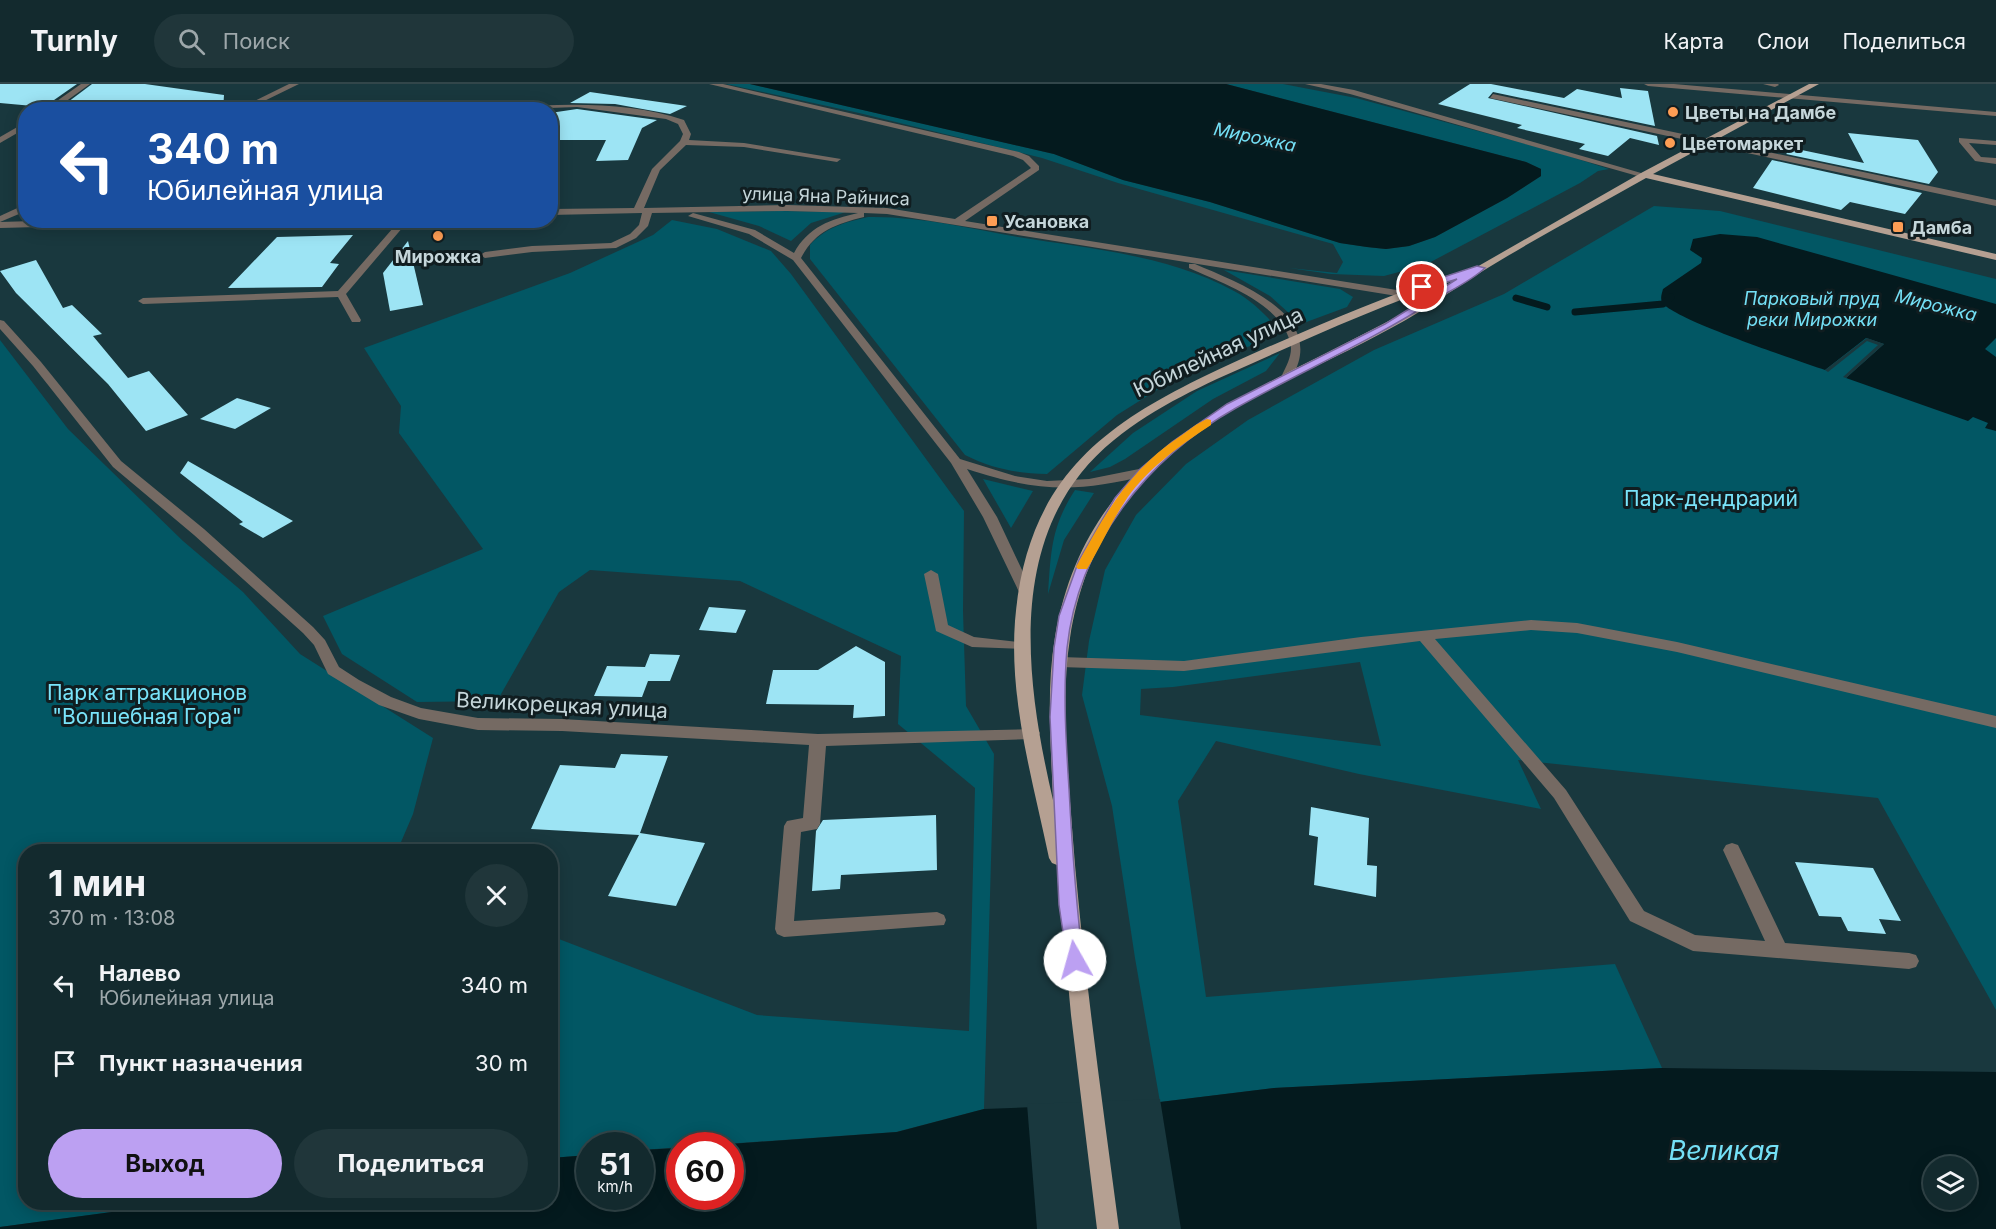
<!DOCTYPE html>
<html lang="ru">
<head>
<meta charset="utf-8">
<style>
  body { margin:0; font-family:Inter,sans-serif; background:#20363a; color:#f1f3f6; height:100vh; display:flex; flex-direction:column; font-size:22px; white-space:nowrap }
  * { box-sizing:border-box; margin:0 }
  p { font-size:20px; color:#9da7aa }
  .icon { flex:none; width:33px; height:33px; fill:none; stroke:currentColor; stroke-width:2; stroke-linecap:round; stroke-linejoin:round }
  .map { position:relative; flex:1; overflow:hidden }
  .details { position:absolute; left:18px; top:760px; width:540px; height:366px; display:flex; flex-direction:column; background:#132a2e; border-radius:24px; box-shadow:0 3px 15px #0003,0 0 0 2px #32464a }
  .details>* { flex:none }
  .hud { position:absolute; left:18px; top:18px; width:540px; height:126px; border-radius:24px; box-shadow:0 3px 15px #0003,0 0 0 2px #32464a; background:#1a4fa0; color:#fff; overflow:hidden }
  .controls { position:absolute; left:1923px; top:1072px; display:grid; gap:12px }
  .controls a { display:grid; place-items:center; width:54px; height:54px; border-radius:50%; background:#132a2e; box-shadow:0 3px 15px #0003,0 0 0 2px #32464a; font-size:30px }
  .speed { position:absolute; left:576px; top:1048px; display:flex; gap:12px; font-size:30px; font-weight:700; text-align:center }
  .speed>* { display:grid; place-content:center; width:78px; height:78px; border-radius:50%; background:#132a2e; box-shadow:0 3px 15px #0003,0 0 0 2px #32464a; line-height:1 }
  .speed small { font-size:15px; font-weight:400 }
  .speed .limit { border:9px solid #d22; background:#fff; color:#111 }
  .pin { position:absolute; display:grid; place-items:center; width:51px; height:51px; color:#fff; margin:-26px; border:3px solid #fff; border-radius:50%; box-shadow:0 2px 6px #0007 }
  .me { position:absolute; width:66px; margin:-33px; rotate:353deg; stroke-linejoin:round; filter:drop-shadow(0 0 4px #0008) }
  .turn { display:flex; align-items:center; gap:21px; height:126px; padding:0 30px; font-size:27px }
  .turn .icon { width:78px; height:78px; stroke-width:2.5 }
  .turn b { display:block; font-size:42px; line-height:51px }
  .round { display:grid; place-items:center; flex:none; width:63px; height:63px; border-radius:32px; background:#20363a }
  .overview { display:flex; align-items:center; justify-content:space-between; height:102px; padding:0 30px }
  h1 { font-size:36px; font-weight:700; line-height:45px }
  .button { display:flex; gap:12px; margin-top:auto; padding:12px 30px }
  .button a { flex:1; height:69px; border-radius:36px; background:#bca0f2; color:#111; font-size:24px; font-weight:700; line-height:69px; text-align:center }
  .button a+a { background:#20363a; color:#f1f3f6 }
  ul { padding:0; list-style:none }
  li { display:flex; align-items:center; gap:18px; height:78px; padding:0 30px }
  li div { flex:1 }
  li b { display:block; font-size:22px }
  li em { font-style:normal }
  header { display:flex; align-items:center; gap:36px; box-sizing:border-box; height:84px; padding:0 30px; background:#132a2e; border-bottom:2px solid #32464a }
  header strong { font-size:28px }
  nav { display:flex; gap:33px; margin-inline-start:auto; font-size:21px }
  .search { width:420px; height:54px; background:#20363a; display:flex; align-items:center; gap:15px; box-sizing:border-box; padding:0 21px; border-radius:33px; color:#9da7aa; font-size:22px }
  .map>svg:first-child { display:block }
  .green { fill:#025764; fill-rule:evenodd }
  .water { fill:#041a1e; fill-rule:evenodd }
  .pier { fill:#19383e }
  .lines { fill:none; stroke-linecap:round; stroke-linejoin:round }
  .stream { stroke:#041a1e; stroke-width:7 }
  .building { fill:#9de4f4 }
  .minor { fill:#756a63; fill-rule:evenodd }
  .major { fill:#b5a092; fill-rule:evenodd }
  .route { fill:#bca0f2; stroke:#7a689d; stroke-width:1.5 }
  .slow { fill:#f59e0b }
  .poi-dot { fill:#fd9d54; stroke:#101d20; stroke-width:2 }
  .labels { text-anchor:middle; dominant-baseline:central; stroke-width:6; stroke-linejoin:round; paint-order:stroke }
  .far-poi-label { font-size:18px; font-weight:bold; fill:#c5d6da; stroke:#101d20; text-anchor:start }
  .far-water-label { font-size:18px; font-style:italic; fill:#74e0f6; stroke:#101d20 }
  .far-street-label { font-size:18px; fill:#c5d6da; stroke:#101d20 }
  .street-label { font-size:21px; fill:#c5d6da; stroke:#101d20 }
  .park-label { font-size:21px; fill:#79e4fa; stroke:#101d20 }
  .near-water-label { font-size:27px; font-style:italic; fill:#74e0f6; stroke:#101d20 }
</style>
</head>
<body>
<header>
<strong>Turnly</strong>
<div class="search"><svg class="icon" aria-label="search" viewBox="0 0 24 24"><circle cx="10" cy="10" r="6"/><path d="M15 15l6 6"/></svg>Поиск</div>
<nav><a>Карта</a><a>Слои</a><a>Поделиться</a></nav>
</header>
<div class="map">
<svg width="1996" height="1145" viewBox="0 0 1996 1145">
  <rect width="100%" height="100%" fill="#19383e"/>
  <g class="green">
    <polygon points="726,0 750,0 1054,70 1123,96 1210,118 1340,159 1367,163 1386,165 1409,162 1435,153 1507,114 1541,92 1541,85 1526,78 1226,0 1283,0 1356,14 1559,69 1609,85 1598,87 1580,99 1425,181 1384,192 1331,190 1289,184 1337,189 1343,178 1333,160 1118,99 1042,74 859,29"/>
    <path d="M1654 122 1720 127 1996 195V926L1878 714 1518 676 1541 725 1359 690 1216 657 1178 717 1206 913 1615 880 1662 984 1274 1004 1160 1018 1135 874 1112 722 1082 611 1089 557 1105 486 1136 431 1186 380 1248 336 1374 266 1504 210ZM1360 578 1381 662 1140 631 1141 605 1173 603Z"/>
    <polygon points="781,127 846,128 811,139 791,157 759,142 709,128"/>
    <path d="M868 133C919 132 968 144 1018 153 1091 165 1168 171 1234 207 1253 217 1268 233 1281 249L1181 291 1117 331 1047 390C1016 389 993 385 965 371L810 175V161C826 143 846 138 868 133Z"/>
    <polygon points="672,136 717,145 771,167 791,190 964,427 963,527 966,622 994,670 984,1025 896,1048 641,1066 640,1062 590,1062 589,1071 551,1074 551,852 757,931 969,947 975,704 898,640 901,572 740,497 590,486 559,508 497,617 417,618 342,570 323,532 483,465 399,349 401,322 364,264 570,189 653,151"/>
    <polygon points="1224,186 1340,205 1353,213 1347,223 1301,240 1270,212"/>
    <polygon points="0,256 68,345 183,457 243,508 300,570 433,654 413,730 398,765 438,764 443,768 26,768 26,1119 179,1119 0,1143"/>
    <polygon points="1280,269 1266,287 1213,315 1125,375 1110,383 1090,388 1133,349 1197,307"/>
    <polygon points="983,395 1033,407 1011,444"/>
    <path d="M1075 406 1094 409 1064 456 1048 510C1051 467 1051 443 1075 406Z"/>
  </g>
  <g class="water">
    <polygon points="750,0 1226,0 1526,78 1541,85 1541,92 1507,114 1435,153 1409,162 1386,165 1367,163 1340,159 1210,118 1123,96 1054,70"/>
    <path d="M1720 150 1757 153 1996 220V254L1985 265 1996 273V347L1985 344 1988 339 1973 333 1968 337 1846 294 1884 260 1866 254 1825 286C1800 277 1671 235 1662 218 1660 214 1662 209 1663 205L1701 179 1702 174 1690 166 1693 155Z"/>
    <path d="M1662 984 1996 988V1145H0V1143L179 1119H550L551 1074 589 1071 590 1113H640L641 1066 679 1064 680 1113H730V1062H702L897 1048 984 1025 1160 1018 1274 1004ZM1934 1083H1966V1116H1934Z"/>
  </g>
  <g class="pier">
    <polygon points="1867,254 1884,260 1846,294 1843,293 1878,261 1867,257 1828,288 1825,286"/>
    <polygon points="1160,1015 1181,1145 1037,1145 1027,1020"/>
  </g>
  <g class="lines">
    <g class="stream">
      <polyline points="1516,214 1547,223"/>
      <polyline points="1575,228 1663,220 1671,213"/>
    </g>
  </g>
  <g class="building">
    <polygon points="0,0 77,0 44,23 0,19"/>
    <polygon points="92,0 145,0 224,11 223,26 60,24"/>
    <polygon points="1470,0 1491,0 1564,14 1577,5 1622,14 1620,4 1648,7 1655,42 1493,8 1488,14 1657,52 1659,61 1630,54 1608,72 1579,65 1585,60 1517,44 1522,41 1438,20"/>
    <polygon points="590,8 687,22 670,30 615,20 570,19"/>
    <polygon points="577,25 657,36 642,44 628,76 596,77 606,56 550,56 550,29"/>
    <polygon points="1848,49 1918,56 1938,88 1929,100 1786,70 1792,64 1864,79"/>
    <polygon points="1772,76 1922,109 1905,130 1850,118 1841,126 1753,104"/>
    <polygon points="353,151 330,179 339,180 322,203 228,204 277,153"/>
    <polygon points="408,157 423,221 390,227 383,189"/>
    <polygon points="36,176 63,224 72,221 102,250 93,252 128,294 149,287 188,331 146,347 108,300 16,209 0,187"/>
    <polygon points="237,314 271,324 235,345 200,335"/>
    <polygon points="188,377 293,437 263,454 239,440 243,438 180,389"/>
    <polygon points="709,523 746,526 736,549 699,546"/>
    <polygon points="856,562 885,578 885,632 853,634 854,621 766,620 773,586 818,586"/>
    <polygon points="650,570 680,571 670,597 648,597 642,613 594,612 607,582 645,583"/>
    <polygon points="621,670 668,672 640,749 705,759 676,822 608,812 639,751 531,745 560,681 615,684"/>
    <polygon points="1311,723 1369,734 1367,781 1377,782 1376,813 1314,801 1318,753 1309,751"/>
    <polygon points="936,731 937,786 841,791 840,805 812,807 816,747 823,736"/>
    <polygon points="1795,778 1873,784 1901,837 1879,835 1886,850 1848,847 1841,833 1819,832"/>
  </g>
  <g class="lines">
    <g class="minor">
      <polygon points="81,0 90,0 54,26 44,26"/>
      <polygon points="289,0 299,0 256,21 281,26 236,26"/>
      <path d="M709 0H723L1019 68 1029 72 1039 82V86L965 137 1403 207 1408 210 1403 213 887 130 864 129V133C836 140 815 147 801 174L960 375 1015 392 1047 397 1089 395 1144 384 1150 388 1148 391C1077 409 1037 408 967 385L997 433 1032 507 1030 510H1020L983 433 951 379 793 176 749 150 688 132 693 129 755 146 794 169C808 143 831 135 858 129L787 127 652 129 648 142 636 154 616 164 532 168 485 174 480 171 485 168 532 162 611 159 630 150 639 141 642 129 550 131V125L634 124 652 85 680 57 683 50 678 40 666 35 577 23 493 26 497 24C557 20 626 16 684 36L691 50 689 56 744 59 841 75 837 78 744 63 686 61 660 86 644 124 787 121 887 124 955 135 1031 84 1023 76 1013 72Z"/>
      <polygon points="1305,0 1321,0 1354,6 1648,91 1641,93 1350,10"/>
      <polygon points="1644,0 1674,0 1996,28 1996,32 1648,2"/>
      <polygon points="1763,0 1778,0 1779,1 1775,3"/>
      <polygon points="1493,10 1996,116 1996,122 1490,14"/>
      <polygon points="26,38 26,44 0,59 0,53"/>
      <polygon points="1959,54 1996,57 1996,61 1969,59 1981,73 1996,74 1996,80 1975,77 1959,58"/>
      <polygon points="26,120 26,127 0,138 0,132"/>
      <polygon points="66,136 197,136 193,139 0,144 0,138"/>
      <polygon points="400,136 409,136 346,210 361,236 360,238 352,238 338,213 143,220 138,217 143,214 338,207"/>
      <path d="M1189 180H1195C1239 199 1328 231 1292 293H1284L1282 291C1286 283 1291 274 1291 264 1287 221 1222 199 1189 184Z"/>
      <polygon points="0,236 4,237 41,278 121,377 204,445 313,543 325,556 339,583 359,596 391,613 421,624 478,634 562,635 818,650 1038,645 1040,649 1038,653 1032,655 826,662 820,740 817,745 801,748 794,837 937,828 944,831 946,836 944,841 784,853 777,850 775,845 784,742 787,737 803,734 809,661 562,647 478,646 419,635 379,621 328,590 314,561 303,549 194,451 113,383 33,282 0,245"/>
      <polygon points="931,486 938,490 948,541 974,553 1028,559 1030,562 1028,565 972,563 936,547 924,490"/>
      <polygon points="1531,536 1577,539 1677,558 1996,632 1996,644 1677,568 1577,549 1531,546 1435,555 1566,706 1644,827 1695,851 1765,857 1723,766 1726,761 1732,759 1738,761 1785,859 1909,869 1916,871 1919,877 1916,883 1909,885 1693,867 1630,837 1554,714 1420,557 1184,587 1060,583 1052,578 1060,573 1184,577 1361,553"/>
    </g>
    <path class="major" d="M1809 0H1819L1653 90 1996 170V176L1646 94C1593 124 1538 153 1486 185 1455 204 1425 226 1393 243 1305 292 1201 326 1135 406 1100 447 1078 500 1070 554 1061 612 1067 673 1071 731 1081 870 1101 1007 1119 1145H1097L1071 931 1057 781 1052 779 1049 774C1033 697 1009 617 1015 537 1028 375 1126 327 1259 267 1323 239 1387 212 1452 190L1461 192 1641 89ZM1455 196C1431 211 1407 228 1381 241 1235 318 1087 367 1055 553 1046 606 1051 662 1053 716 1025 595 1004 445 1114 356 1156 322 1205 300 1253 279 1319 249 1386 220 1455 196Z"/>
  </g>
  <path class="route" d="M1477 182 1485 184C1471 197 1451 206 1435 216 1371 257 1302 287 1236 324 1147 374 1078 461 1067 564 1063 611 1066 658 1069 705 1072 762 1076 819 1083 876L1081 882 1075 884 1068 882 1059 821 1050 633 1054 564 1059 532 1079 476 1115 414 1140 385 1172 358 1227 320 1385 240 1457 195 1422 206 1418 203 1419 201Z"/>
  <path class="slow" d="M1207 335 1211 336V341C1179 362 1144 387 1124 419 1110 440 1100 464 1087 485H1078L1076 483C1105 430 1128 387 1179 353 1188 347 1197 339 1207 335Z"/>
  <g class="poi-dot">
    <circle cx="1673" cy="28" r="6"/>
    <circle cx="1670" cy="59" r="6"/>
    <rect x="986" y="131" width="12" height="12" rx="3"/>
    <rect x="1892" y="137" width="12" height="12" rx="3"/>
    <circle cx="438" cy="152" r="6"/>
  </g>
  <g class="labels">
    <g class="far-poi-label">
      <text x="1685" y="28">Цветы на Дамбе</text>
      <text x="1682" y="59">Цветомаркет</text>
      <text x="1004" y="137">Усановка</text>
      <text x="1910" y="143">Дамба</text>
      <text x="438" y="172" text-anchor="middle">Мирожка</text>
    </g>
    <g class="far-water-label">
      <text transform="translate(1255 53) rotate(12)">Мирожка</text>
      <text x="1812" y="214">Парковый пруд<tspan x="1812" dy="21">реки Мирожки</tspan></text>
      <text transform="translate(1936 221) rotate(14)">Мирожка</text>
    </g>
    <g class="far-street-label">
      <text transform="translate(826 112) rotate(2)">улица Яна Райниса</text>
    </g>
    <g class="street-label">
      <text transform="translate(1218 268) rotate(-25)">Юбилейная улица</text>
      <text transform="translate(562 621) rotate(3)">Великорецкая улица</text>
    </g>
    <g class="park-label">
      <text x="1711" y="414">Парк-дендрарий</text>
      <text x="147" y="608">Парк аттракционов<tspan x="147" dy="24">"Волшебная Гора"</tspan></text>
    </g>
    <g class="near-water-label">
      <text x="1724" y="1066">Великая</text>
    </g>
  </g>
</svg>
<div class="controls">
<a><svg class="icon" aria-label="layers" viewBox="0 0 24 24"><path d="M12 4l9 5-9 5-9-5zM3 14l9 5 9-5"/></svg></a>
</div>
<div class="speed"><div>51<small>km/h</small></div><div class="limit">60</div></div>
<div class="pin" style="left:1422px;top:203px;background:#d93025"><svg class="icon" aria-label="arrive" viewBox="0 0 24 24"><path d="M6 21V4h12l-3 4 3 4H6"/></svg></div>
<svg class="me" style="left:1075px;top:876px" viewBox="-20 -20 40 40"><circle r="19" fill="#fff"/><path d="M0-13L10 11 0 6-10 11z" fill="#bca0f2"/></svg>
<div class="hud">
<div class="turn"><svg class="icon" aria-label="left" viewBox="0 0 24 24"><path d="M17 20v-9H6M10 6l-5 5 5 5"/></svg><div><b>340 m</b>Юбилейная улица</div></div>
</div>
<section class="details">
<div class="overview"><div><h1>1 мин</h1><p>370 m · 13:08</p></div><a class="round"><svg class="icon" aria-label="close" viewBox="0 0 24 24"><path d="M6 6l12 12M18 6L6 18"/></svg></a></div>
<ul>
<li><svg class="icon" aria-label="left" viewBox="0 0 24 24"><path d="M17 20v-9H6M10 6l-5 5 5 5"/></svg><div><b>Налево</b><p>Юбилейная улица</p></div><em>340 m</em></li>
<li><svg class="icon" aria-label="arrive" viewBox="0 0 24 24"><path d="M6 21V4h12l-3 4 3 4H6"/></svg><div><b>Пункт назначения</b></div><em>30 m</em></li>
</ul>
<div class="button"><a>Выход</a><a>Поделиться</a></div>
</section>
</div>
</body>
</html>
